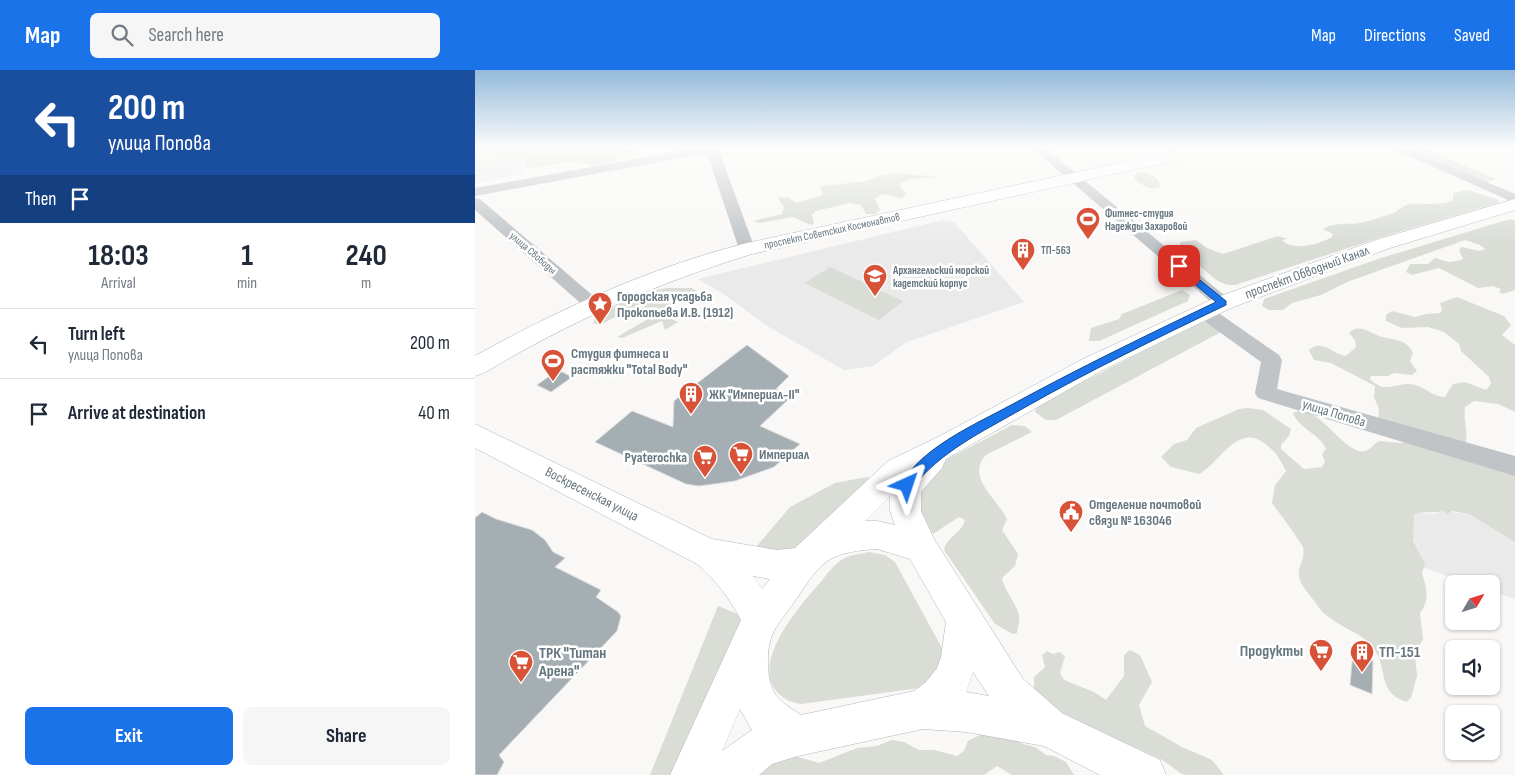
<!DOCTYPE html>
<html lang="en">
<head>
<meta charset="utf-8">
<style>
  body { margin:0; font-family:"Sofia Sans Condensed",sans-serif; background:#f6f6f7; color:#1f2937; height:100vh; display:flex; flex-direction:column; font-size:19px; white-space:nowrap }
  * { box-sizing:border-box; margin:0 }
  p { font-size:16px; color:#747a83 }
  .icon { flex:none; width:28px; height:28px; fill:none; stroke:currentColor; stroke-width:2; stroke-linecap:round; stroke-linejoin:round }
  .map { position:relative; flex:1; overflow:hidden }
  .details { display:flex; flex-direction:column; background:#fff; width:475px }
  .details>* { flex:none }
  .top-card { background:#1a4fa0; color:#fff; overflow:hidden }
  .needle { width:32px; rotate:51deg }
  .buttons { position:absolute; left:970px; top:505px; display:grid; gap:10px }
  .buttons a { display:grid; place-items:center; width:55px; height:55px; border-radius:8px; background:#fff; box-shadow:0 1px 4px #0004; font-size:25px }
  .pin { position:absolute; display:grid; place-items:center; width:42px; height:42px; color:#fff; margin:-21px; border-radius:10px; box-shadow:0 2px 8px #0006 }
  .me { position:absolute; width:55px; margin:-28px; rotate:42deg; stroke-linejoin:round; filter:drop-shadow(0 0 4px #0008) }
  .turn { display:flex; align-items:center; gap:18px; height:105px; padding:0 25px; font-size:22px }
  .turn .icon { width:65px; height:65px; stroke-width:2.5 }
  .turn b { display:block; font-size:35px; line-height:42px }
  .then { display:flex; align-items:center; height:48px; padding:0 25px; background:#0003; gap:10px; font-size:19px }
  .eta { display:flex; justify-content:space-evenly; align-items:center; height:85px; text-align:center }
  .eta b { font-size:30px; font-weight:700; line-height:35px }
  .button { display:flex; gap:10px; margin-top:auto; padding:10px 25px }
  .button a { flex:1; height:58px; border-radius:8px; background:#1a73e8; color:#fff; font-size:20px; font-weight:700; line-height:58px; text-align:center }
  .button a+a { background:#f6f6f7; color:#1f2937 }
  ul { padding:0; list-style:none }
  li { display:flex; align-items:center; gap:15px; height:70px; padding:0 25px; border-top:1px solid #e0e1e3 }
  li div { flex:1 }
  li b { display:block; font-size:19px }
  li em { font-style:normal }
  header { display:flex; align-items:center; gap:30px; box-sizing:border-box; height:70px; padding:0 25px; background:#1a73e8; color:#fff }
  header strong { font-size:24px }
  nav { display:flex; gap:28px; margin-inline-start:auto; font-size:18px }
  .search { width:350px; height:45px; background:#f6f6f7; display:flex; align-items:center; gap:12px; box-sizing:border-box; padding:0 18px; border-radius:8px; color:#747a83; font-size:19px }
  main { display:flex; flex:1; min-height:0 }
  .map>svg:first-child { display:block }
  .built { fill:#e9eae9 }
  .green { fill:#d9ddd6 }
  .building { fill:#a5aeb3; stroke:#dadad9 }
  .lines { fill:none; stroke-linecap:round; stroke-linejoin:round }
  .major-casing { stroke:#b1b7ba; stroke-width:1 }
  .minor { fill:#c0c4c7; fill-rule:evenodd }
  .major { fill:#fff; fill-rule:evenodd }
  .route { fill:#1a73e8; stroke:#114b97 }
  .labels { text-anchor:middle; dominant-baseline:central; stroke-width:5; stroke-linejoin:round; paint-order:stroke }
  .far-poi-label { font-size:11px; font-weight:bold; fill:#66767f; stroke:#fff; text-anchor:start }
  .far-street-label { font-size:11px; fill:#66767f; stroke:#fff }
  .street-label { font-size:14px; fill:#66767f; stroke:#fff }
  .poi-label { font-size:14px; font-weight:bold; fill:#66767f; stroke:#fff; text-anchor:start }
  .near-poi-label { font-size:16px; font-weight:bold; fill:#66767f; stroke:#fff; text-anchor:start }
</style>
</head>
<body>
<header>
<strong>Map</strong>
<div class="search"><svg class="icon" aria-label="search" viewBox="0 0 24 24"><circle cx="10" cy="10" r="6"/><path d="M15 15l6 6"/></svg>Search here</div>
<nav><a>Map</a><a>Directions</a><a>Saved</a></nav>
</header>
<main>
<section class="details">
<div class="top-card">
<div class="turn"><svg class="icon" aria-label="left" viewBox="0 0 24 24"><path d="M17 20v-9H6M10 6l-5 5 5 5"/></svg><div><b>200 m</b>улица Попова</div></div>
<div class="then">Then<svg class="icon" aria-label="arrive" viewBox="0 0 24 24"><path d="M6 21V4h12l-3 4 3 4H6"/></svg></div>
</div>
<div class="eta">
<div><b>18:03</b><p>Arrival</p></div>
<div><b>1</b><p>min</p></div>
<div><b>240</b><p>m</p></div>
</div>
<ul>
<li><svg class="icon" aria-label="left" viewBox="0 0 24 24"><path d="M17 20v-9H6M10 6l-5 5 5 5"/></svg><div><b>Turn left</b><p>улица Попова</p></div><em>200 m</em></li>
<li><svg class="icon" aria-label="arrive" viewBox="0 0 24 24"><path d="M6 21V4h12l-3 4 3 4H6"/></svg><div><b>Arrive at destination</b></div><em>40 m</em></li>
</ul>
<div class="button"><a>Exit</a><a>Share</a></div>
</section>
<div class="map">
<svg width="1040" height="705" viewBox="0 0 1040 705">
  <rect width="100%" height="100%" fill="#f9f8f6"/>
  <g class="built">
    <polygon points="0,78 41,78 38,80 50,103 0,113"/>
    <polygon points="468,150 479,152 549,232 432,272 398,296 369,300 294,257 247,223 223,209"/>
    <polygon points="968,441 994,444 1040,472 1040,529 1016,521 1016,514 995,514 947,497 950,494 936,464 939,445 943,443 959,444"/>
  </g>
  <g class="green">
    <polygon points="21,78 150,78 160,80 153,86 126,95 115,95 98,91 52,99 48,88 24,90 20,83 22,80"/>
    <polygon points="927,78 948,78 1021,109 1009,113"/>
    <path d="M420 103 465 107 437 109 426 113 425 116 431 124 427 128C415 128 411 119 400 129L405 140 400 144H391L386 135 374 133 341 141 337 145 339 153 336 155 318 147 284 153 278 151 307 144 309 137 303 128 312 127 322 133 345 126 348 124 345 117 348 116 392 111 407 105Z"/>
    <path d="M661 103C671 102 684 105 685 117 675 121 666 115 659 108Z"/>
    <path d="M993 120 1024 130 1022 133 910 166 760 215C742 216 734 202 722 194 714 189 706 190 703 180L706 172 721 170 732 178 748 184 803 166 813 169 807 170C818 182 845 174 857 167L858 164 848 159C862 151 875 156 890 152 894 151 916 144 919 143 925 139 928 135 936 134 948 133 969 136 978 130V123Z"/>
    <polygon points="1035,149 1040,151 1040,220 1028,224 1024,222 1026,219 1018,216 1003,218 964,198 937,205 931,202 935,194 953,194 960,188 974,192 987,190 988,188 984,181 986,177 1005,181 1010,179 1005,175 990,170 872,212 846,225 817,233 808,240 794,240 787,236 789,229 903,189"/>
    <polygon points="355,197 428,231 404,250 330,213"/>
    <path d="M192 218H217L226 224 223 229C210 231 191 229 188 245L203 252 190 260 187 251 147 268 142 267 173 249 157 238 125 255 118 253 120 248C143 233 164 223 192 218Z"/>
    <polygon points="707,220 715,225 713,231 624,271 614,271 616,258 644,249 647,244"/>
    <path d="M982 227 1029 246 1036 255 1027 265 1040 275V342L1023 334 999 331 990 337C988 350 993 361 991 373L1040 403V472L994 444 977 441 973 444 968 441C958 444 947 440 939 445L938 470 950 494 947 503C952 518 955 530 945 543L948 569 940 585 942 606 936 628 931 632C901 621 914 600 899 579 886 559 855 557 840 532 835 525 825 515 824 506 822 496 831 489 828 477 826 472 802 440 797 433L800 415 811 401C806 390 799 380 789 373 762 353 744 394 724 404L696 397 686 387 699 374 712 370 721 358 764 339 773 338 788 340 816 359 814 366 806 375V379L829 399 847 397 850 392 847 384 851 379C845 364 824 359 818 343 843 330 869 387 891 381 896 379 899 374 904 371L928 373V370L903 353 904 339 899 327 900 316 856 293 839 290 834 280C848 268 858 285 871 286L881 277 880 270 874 263C883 253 894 262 904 266 916 270 932 268 938 283L935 291 942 301 937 305 919 303 913 306H896L895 309C912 326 923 310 940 315 951 318 959 327 970 327L978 314 990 312 1011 320 1016 314 1014 307 986 281 984 274 969 262 953 257 927 258 911 251V245L917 241 940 247 951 244 965 243 967 240 965 233Z"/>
    <polygon points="726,252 731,252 746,262 581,350 571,350 560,342 561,338 566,333"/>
    <path d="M537 355 550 356 557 362 511 385C490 408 523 429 532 449L527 460 543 484 540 496 527 508C530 523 546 538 544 551 544 555 542 559 542 563L538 564 520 554 469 480C472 466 487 463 490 450L484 447 458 464 446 446 439 427 463 394Z"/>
    <polygon points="392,407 396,408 332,473 313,482 281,477 315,437 360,413"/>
    <path d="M394 482 410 485 420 492 468 580 469 592 452 617 326 634C316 632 310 630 303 623 274 594 325 535 344 514 350 507 357 496 365 491 373 485 384 484 394 482Z"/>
    <polygon points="243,536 263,544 268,550 205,705 175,705"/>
    <polygon points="655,580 665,585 677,612 664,635 670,656 707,677 737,690 749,705 711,705 705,703 689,691 664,679 600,655 559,619 559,607 570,597 567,585 572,581 578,584 584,582 590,586 585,603 589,610 619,622 631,630 649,606 649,585"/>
    <polygon points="507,664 540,669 548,674 560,677 571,685 579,686 591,692 599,705 537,705 522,696 509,705 271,705 276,700 320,686 344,693 382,678 402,676 417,670 429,672 444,680 459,680 482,686 489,681 493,671"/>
  </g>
  <g class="building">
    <polygon points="272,275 314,306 301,319 317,326 285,356 325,374 299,397 260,411 224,416 211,414 120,372 157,341 198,357 199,331"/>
    <polygon points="83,300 97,307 76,322 62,315"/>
    <polygon points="7,442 21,449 57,460 70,470 78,482 90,488 80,497 126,520 121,527 143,542 146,546 142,561 24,685 29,692 22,705 0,705 0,448"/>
    <polygon points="878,582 898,591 897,624 875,615"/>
  </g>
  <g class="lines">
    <defs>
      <g id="major">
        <path d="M714 78H742L734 83 277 184C182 213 94 252 9 303L0 306V286C86 238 177 197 272 173Z"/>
        <path d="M1040 129V140L915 178 756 238 626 301 471 389 467 398 446 422V441L459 469 548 609 587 643 685 690 691 705H625L569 676 491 662 448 659 323 686 297 694 284 705H195L266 550C254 528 242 511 222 494L0 378V354L237 469 302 480 320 478 413 391 463 367 608 289 740 228 901 170ZM415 426V441L420 455 402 451H390ZM402 479 435 489 471 552 466 587 462 598 451 612 439 621 326 645C303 630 294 625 293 595 292 562 302 557 320 531 329 518 338 502 351 492 364 482 386 480 402 479ZM278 506 295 509 287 519ZM498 602 514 626 491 622ZM265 639 277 660 247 681Z"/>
      </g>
    </defs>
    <use href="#major" class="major-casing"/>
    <g class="minor">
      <polygon points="221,78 246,78 244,81 280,179 278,182 266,182 264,179 232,83 0,126 0,118"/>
      <polygon points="557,78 570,78 754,229 757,233 754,237 742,237"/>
      <polygon points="916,78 932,78 1040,124 1040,133"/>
      <polygon points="0,128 5,129 123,230 126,234 123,238 111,238 0,140"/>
      <polygon points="728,235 735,237 804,285 807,290 802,319 1040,386 1040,406 783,328 780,323 786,292 721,245 719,241 721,237"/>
    </g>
    <use href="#major" class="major"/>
  </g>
  <linearGradient id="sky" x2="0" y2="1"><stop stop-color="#94badb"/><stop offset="0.44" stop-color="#fcfcfb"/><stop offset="1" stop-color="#fcfcfb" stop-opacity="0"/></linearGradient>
  <rect width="1040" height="176" fill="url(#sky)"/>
  <path class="route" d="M704 193 751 231V235C682 268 614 301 547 339 507 362 466 381 437 418H428L426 415C445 378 501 354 536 335 604 298 672 265 741 232L700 198V194Z"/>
  <defs>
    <symbol id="stadium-pin" viewBox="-11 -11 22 30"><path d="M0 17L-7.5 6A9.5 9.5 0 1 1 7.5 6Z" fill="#d85237" stroke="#fff"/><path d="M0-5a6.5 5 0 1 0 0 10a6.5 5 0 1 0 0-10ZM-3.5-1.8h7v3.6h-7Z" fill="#fff"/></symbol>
    <symbol id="building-pin" viewBox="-11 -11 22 30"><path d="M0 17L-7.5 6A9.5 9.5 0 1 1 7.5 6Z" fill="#d85237" stroke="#fff"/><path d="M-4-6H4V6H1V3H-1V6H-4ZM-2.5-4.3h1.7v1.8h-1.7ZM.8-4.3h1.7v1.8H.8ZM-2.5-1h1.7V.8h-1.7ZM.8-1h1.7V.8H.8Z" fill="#fff"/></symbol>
    <symbol id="school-pin" viewBox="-11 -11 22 30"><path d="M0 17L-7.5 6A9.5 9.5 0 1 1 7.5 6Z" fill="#d85237" stroke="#fff"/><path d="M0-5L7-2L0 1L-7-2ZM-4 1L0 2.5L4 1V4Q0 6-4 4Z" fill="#fff"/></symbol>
    <symbol id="sight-pin" viewBox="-11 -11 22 30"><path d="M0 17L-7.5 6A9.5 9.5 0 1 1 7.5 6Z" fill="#d85237" stroke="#fff"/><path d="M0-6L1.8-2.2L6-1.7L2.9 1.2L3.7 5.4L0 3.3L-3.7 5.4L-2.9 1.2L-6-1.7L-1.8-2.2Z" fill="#fff"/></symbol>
    <symbol id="supermarket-pin" viewBox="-11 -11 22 30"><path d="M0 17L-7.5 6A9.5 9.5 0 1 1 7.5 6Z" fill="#d85237" stroke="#fff"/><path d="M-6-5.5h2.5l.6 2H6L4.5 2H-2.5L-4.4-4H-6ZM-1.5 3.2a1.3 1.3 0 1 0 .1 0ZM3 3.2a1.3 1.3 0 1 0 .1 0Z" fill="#fff"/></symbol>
    <symbol id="civic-pin" viewBox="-11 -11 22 30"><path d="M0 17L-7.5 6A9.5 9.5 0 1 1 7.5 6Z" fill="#d85237" stroke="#fff"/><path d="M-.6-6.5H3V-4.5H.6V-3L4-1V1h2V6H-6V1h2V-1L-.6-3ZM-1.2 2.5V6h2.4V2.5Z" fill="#fff"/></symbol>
  </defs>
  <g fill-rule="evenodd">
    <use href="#stadium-pin" x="599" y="135" width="28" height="38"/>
    <use href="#building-pin" x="534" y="166" width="28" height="38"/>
    <use href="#school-pin" x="386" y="192" width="28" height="38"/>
    <use href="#sight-pin" x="111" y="220" width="28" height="38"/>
    <use href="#stadium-pin" x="64" y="277" width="28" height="38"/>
    <use href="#building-pin" x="202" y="310" width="28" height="38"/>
    <use href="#supermarket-pin" x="252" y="370" width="28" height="38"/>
    <use href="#supermarket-pin" x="216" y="373" width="28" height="38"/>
    <use href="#civic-pin" x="582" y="428" width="28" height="38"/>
    <use href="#supermarket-pin" x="832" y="567" width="28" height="38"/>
    <use href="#building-pin" x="873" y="568" width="28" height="38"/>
    <use href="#supermarket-pin" x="32" y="578" width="28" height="38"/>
  </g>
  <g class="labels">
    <g class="far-poi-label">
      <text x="630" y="143">Фитнес-студия<tspan x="630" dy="13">Надежды Захаровой</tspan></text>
      <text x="566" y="180">ТП-563</text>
      <text x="418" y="200">Архангельский морской<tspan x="418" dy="13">кадетский корпус</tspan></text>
    </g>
    <g class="far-street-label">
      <text transform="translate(357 161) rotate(-12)">проспект Советских Космонавтов</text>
      <text transform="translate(58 183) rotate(41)">улица Свободы</text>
    </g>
    <g class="street-label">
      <text transform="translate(832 202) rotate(-20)">проспект Обводный Канал</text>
      <text transform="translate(859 343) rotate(17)">улица Попова</text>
      <text transform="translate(117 424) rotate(27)">Воскресенская улица</text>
    </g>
    <g class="poi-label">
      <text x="142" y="226">Городская усадьба<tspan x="142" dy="16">Прокопьева И.В. (1912)</tspan></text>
      <text x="96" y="283">Студия фитнеса и<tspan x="96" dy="16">растяжки "Total Body"</tspan></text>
      <text x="234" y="324">ЖК "Империал-II"</text>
      <text x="284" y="384">Империал</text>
      <text x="212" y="387" text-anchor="end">Pyaterochka</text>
      <text x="614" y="434">Отделение почтовой<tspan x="614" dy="16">связи № 163046</tspan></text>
    </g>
    <g class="near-poi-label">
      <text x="828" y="581" text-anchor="end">Продукты</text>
      <text x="904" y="582">ТП-151</text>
      <text x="64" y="583">ТРК "Титан<tspan x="64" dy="18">Арена"</tspan></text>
    </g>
  </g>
</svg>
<div class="buttons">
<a><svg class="needle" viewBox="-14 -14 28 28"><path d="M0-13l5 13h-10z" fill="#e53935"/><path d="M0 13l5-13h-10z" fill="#747a83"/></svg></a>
<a><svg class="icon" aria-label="sound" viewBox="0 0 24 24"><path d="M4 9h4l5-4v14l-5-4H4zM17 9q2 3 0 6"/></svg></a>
<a><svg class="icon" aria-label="layers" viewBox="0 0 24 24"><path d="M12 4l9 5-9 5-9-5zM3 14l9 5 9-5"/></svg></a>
</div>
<div class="pin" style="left:704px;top:196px;background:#d93025"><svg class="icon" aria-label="arrive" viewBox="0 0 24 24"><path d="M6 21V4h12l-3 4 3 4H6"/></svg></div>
<svg class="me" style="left:432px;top:415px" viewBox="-20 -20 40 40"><path d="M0-17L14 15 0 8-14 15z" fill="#1a73e8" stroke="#fff" stroke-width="4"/></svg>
</div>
</main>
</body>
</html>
